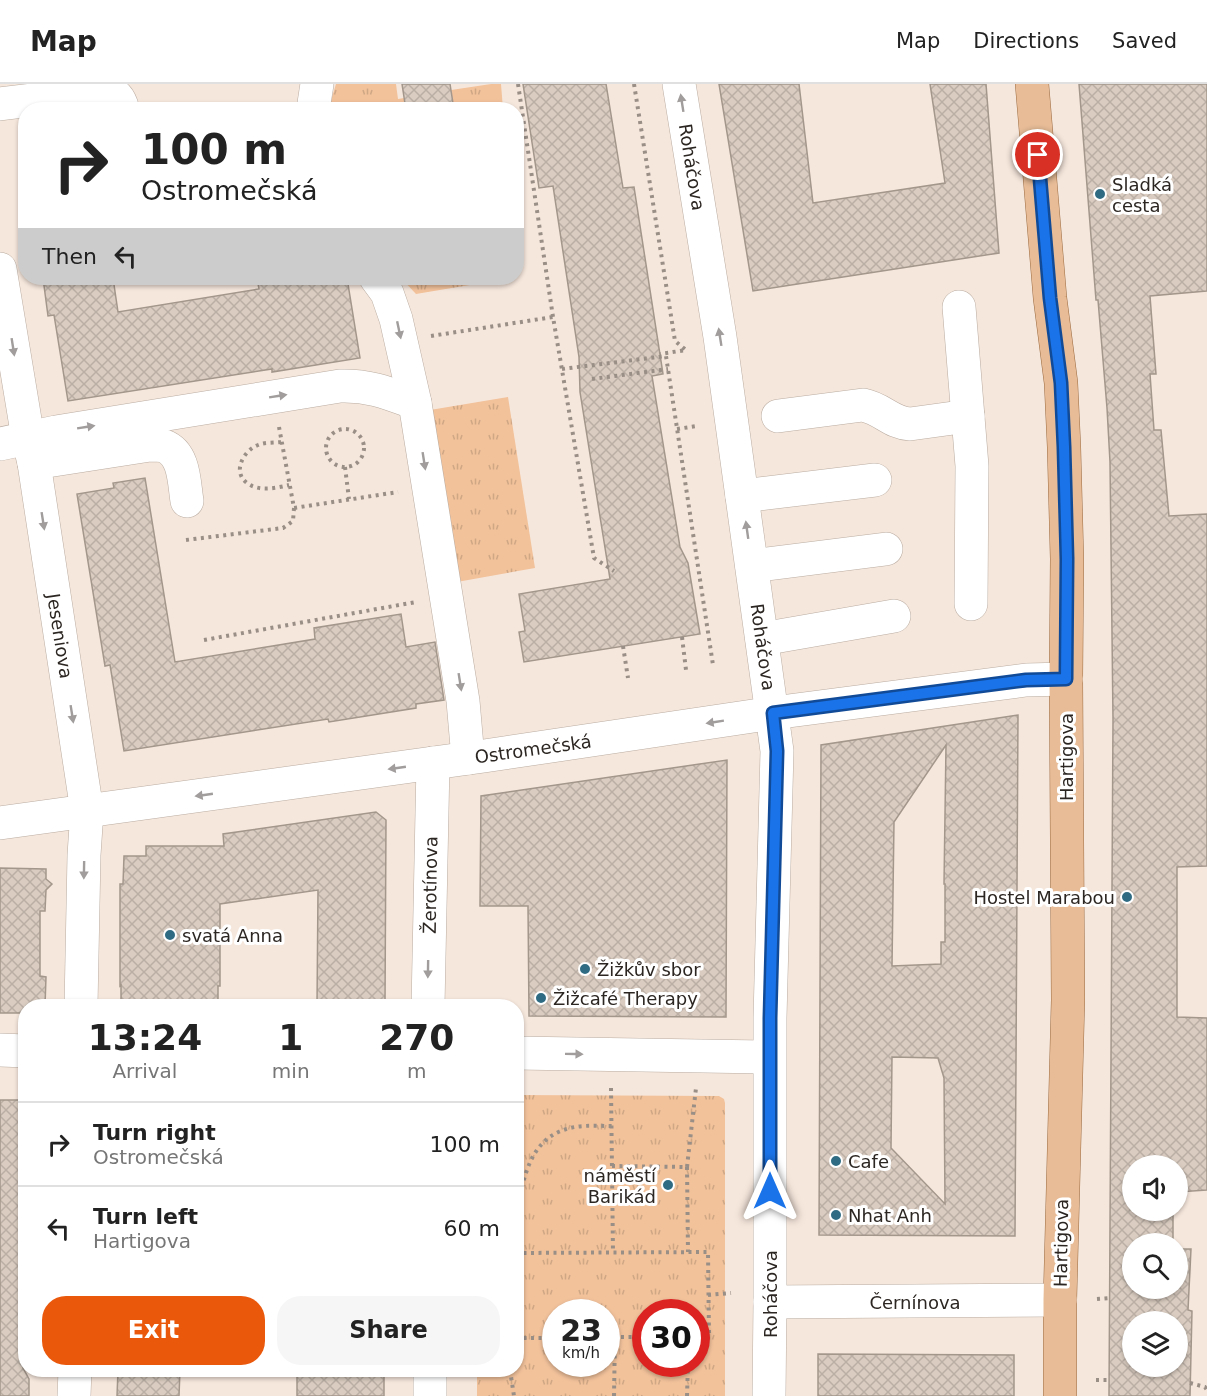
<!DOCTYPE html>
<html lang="en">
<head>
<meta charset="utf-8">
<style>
  body { margin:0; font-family:"DejaVu Sans",sans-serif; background:#f6f6f6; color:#222; height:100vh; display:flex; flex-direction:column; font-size:22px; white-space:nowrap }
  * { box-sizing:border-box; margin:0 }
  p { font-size:20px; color:#767676 }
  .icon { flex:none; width:33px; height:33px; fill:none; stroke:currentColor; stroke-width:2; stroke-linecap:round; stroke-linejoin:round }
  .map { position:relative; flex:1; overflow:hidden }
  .details { position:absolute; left:18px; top:915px; width:506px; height:378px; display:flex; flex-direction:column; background:#fff; border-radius:24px; box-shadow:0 2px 4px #0004 }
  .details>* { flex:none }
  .top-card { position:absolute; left:18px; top:18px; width:506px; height:183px; border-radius:24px; box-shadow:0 2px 4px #0004; background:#fff; color:#222; overflow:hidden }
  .controls { position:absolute; left:1122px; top:1071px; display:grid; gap:12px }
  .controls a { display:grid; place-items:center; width:66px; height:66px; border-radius:50%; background:#fff; box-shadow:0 2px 4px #0004; font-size:30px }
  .speed { position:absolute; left:542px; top:1215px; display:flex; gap:12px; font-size:30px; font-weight:700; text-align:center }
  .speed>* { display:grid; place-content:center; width:78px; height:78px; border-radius:50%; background:#fff; box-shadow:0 2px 4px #0004; line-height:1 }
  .speed small { font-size:15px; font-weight:400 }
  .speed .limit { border:9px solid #d22; background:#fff; color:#111 }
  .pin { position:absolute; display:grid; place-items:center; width:51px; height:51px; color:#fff; margin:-26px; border:3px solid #fff; border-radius:50%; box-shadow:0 2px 6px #0007 }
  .me { position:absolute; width:66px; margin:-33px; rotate:0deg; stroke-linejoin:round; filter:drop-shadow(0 0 4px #0008) }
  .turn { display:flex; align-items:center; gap:21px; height:126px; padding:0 24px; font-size:27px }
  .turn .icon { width:78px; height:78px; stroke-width:2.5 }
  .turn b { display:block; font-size:42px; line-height:51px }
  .then { display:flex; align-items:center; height:57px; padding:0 24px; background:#0003; gap:12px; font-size:22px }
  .eta { display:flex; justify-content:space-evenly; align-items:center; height:102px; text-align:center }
  .eta b { font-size:36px; font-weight:700; line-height:42px }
  .button { display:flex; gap:12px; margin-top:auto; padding:12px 24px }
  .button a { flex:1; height:69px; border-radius:24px; background:#ea580c; color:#fff; font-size:24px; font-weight:700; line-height:69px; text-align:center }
  .button a+a { background:#f6f6f6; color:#222 }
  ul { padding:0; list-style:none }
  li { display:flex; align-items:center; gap:18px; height:84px; padding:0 24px; border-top:2px solid #e0e0e0 }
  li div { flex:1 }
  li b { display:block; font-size:22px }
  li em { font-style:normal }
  header { display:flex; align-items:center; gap:36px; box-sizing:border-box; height:84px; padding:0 30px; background:#fff; border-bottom:2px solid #e0e0e0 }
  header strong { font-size:28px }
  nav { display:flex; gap:33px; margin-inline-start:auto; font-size:21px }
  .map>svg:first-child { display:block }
  .grass { fill:url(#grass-tufts); fill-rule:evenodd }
  .building { fill:url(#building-cross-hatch); stroke:#a3968b; stroke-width:1.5; fill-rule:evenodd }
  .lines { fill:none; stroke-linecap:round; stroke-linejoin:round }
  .minor-casing { stroke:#baaca1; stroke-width:34 }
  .major-casing { stroke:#9b6b41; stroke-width:34 }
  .path { stroke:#9a8f87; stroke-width:4; stroke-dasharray:3 4.5; stroke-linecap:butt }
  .minor { stroke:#fff; stroke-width:33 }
  .major { stroke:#e7bc97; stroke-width:33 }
  .oneway { fill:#a09d9c }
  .route-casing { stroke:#114b97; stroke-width:15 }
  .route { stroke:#1a73e8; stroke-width:10 }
  .poi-dot { fill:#2f6c83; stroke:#fff; stroke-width:2 }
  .labels { text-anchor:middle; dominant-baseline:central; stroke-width:6; stroke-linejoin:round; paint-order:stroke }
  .street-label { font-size:18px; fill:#2c2622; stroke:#fff }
  .poi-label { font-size:18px; fill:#2c2622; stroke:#fff; text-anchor:start }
</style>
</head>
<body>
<header>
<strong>Map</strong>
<nav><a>Map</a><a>Directions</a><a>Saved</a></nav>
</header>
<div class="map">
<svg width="1207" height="1312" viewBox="0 0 1207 1312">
  <defs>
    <pattern id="grass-tufts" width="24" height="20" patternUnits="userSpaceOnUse" patternTransform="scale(1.5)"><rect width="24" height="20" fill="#f2c29b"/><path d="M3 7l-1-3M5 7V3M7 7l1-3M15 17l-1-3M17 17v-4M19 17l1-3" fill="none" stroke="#d0a785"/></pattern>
    <pattern id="building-cross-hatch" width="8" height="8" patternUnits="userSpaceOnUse" patternTransform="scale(1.5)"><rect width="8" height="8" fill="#daccc0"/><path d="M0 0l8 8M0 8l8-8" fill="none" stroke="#bbafa5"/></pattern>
  </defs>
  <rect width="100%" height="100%" fill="#f6e7dc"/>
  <g class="grass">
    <polygon points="336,0 396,0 398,15 404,14 406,25 328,26"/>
    <polygon points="491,0 501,0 503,25 454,25 451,6"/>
    <polygon points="401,194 512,194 416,210"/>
    <polygon points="508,313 535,484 457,498 430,326"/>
    <path d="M516 1011 719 1012 724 1015 725 1019V1312H477V1286H516ZM606 1228V1280H555V1228ZM696 1228V1280H645V1228Z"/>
  </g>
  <g class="building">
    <polygon points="402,0 450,0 454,26 406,26"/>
    <polygon points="523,0 606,0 623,104 634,103 663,290 652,292 680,463 688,479 700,550 524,578 519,548 525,547 519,510 610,495 580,308 579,273 553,102 539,104"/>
    <polygon points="719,0 799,0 813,119 945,99 930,0 986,0 999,169 753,207"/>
    <path d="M1079 0H1207V207L1150 212 1156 290H1150L1154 346H1161L1169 432 1207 430V782L1177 783V933L1207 934V1106L1178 1108V1082H1132V1126H1173V1160H1132V1204H1178V1165H1191L1188 1226 1192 1227 1190 1312H1109L1113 635 1110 378 1107 324 1098 216H1096ZM1132 1238H1178V1282H1132Z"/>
    <polygon points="43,194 113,194 118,228 259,205 257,194 347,194 360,274 272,288 272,285 68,317 54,231 48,232"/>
    <polygon points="145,394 175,578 315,555 314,544 401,530 406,563 435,558 444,616 416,620 416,624 329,638 328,635 124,667 110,581 105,582 77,410 114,404 113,399"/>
    <path d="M1018 631 1015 1152 819 1151 821 661ZM946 661 944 800H945V858H941V880L892 882 894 738ZM892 973 938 974 944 994 945 1120 891 1064Z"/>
    <polygon points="727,676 726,933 529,932 528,822 480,822 481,712"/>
    <polygon points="376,728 386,736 385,922 317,922 318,806 220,820 220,902 218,902 218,922 121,922 121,901 120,902 120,800 123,800 124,772 146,772 146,762 224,762 223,750"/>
    <polygon points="0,784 46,785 46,795 52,800 46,806 45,827 40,827 40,892 46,893 45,922 26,922 26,929 0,929"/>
    <polygon points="0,1016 25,1016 24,1114 26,1119 26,1239 24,1245 23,1284 29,1295 29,1312 0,1312"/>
    <polygon points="818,1270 1014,1271 1014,1312 818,1312"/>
    <polygon points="118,1286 180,1286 179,1312 117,1312"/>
    <rect x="297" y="1286" width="87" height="26"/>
  </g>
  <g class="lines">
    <defs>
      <g id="minor">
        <polyline points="679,0 720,253 777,667 770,934 770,1218 769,1312"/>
        <path d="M0 20 105 7C116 10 120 14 123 26"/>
        <polyline points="313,26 317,0"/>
        <polyline points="0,185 28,354 34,379 87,727 84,771 81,922"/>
        <polyline points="376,194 387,209 396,235 415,319 463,617 468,674"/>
        <polyline points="959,223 972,382 971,520"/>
        <path d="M778 332 863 321C883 325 891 339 910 340L968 332"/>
        <path d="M0 360 56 348 340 302C369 301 388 309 415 319"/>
        <path d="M34 379 150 361C154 361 160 361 164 362 185 370 184 399 187 417"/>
        <polyline points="742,412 875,396"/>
        <polyline points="752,482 886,465"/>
        <polyline points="762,555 894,532"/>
        <polyline points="0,739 484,672 773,629 1026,596 1066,595"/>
        <polyline points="428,922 433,679"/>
        <polyline points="0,966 26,967"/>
        <polyline points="516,969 769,973"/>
        <polyline points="770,1218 1060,1216"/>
        <polyline points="430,1286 430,1312"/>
        <polyline points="74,1312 75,1286"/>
      </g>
      <polyline id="major" points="1032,0 1050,214 1061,299 1064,363 1067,475 1066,595 1068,916 1060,1216 1060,1312"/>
    </defs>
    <use href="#minor" class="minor-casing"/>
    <use href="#major" class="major-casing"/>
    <g class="path">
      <polyline points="518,0 553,233"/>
      <polyline points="634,0 675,257 686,266 660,270"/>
      <polyline points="431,252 553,233 594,474 614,487"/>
      <polyline points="562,285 666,272 713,581"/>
      <polyline points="592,295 668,285"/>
      <polyline points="279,343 294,424 398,408"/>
      <polyline points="677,345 697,342"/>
      <circle cx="345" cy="364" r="19"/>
      <path d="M281 358C274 359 265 358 258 361 243 367 232 388 247 399 259 408 276 404 289 401"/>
      <polyline points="345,383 349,415"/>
      <polyline points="186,456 283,444 293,437 294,424"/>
      <polyline points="682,553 686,586"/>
      <polyline points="204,556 416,518"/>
      <polyline points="623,562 628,594"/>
      <polyline points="611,1004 613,1169"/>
      <polyline points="612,1082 687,1083 688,1168"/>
      <polyline points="687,1083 696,1004"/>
      <path d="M516 1133C522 1102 527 1060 561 1047 577 1040 595 1042 612 1042"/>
      <polyline points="516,1169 708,1168 709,1252 696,1252"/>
      <polyline points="708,1211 731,1209"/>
      <polyline points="1097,1215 1110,1214"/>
      <polyline points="606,1253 645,1253"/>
      <polyline points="516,1254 555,1254"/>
      <polyline points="510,1286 514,1312"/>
      <polyline points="1096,1296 1108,1296"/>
      <polyline points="1190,1299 1205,1303 1207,1306"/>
      <polyline points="614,1312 615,1253"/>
      <polyline points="687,1312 688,1280"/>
    </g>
    <use href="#minor" class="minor"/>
    <use href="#major" class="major"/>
  </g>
  <defs><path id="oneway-solid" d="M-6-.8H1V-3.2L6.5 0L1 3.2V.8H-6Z" transform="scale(1.5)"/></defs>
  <g class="oneway">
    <use href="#oneway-solid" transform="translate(682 19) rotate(-99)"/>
    <use href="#oneway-solid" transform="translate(399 246) rotate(78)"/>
    <use href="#oneway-solid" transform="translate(720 253) rotate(-99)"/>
    <use href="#oneway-solid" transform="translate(13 263) rotate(81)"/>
    <use href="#oneway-solid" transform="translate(278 312) rotate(-9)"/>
    <use href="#oneway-solid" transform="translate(86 343) rotate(-9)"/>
    <use href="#oneway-solid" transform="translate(424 377) rotate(81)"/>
    <use href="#oneway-solid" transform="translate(43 437) rotate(81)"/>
    <use href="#oneway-solid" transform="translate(747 446) rotate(-98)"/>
    <use href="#oneway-solid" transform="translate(460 598) rotate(81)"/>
    <use href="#oneway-solid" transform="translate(72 630) rotate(81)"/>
    <use href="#oneway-solid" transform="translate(715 638) rotate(171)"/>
    <use href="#oneway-solid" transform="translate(397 684) rotate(172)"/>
    <use href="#oneway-solid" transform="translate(204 711) rotate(172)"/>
    <use href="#oneway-solid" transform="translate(84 786) rotate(91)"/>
    <use href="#oneway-solid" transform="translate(428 885) rotate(91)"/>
    <use href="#oneway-solid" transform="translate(574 970) rotate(1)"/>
  </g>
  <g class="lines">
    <defs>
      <polyline id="route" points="770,1107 770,934 777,667 773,629 1026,596 1066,595 1067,475 1064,363 1061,299 1050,214 1038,71"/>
    </defs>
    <use href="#route" class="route-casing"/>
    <use href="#route" class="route"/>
  </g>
  <g class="poi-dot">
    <circle cx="1100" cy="110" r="6"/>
    <circle cx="1127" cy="813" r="6"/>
    <circle cx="170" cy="851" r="6"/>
    <circle cx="585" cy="885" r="6"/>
    <circle cx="541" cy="914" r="6"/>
    <circle cx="836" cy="1077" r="6"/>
    <circle cx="668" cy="1101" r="6"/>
    <circle cx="836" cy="1131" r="6"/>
  </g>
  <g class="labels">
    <g class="street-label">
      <text transform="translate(692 83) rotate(81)">Roháčova</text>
      <text transform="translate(60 552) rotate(81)">Jeseniova</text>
      <text transform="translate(763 563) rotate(82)">Roháčova</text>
      <text transform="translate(533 665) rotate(-8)">Ostromečská</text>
      <text transform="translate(1066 673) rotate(-90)">Hartigova</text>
      <text transform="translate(430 801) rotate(-89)">Žerotínova</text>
      <text transform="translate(1061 1159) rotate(-89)">Hartigova</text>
      <text transform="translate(770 1210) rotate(-90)">Roháčova</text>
      <text x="915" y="1218">Černínova</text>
    </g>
    <g class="poi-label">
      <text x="1112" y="100">Sladká<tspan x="1112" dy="21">cesta</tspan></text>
      <text x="1115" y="813" text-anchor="end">Hostel Marabou</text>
      <text x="182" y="851">svatá Anna</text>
      <text x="597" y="885">Žižkův sbor</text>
      <text x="553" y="914">Žižcafé Therapy</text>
      <text x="848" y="1077">Cafe</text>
      <text x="656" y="1091" text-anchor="end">náměstí<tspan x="656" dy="21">Barikád</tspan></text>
      <text x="848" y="1131">Nhat Anh</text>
    </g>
  </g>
</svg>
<div class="controls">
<a><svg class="icon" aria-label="sound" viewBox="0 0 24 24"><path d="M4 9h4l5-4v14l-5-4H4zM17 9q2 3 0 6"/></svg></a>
<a><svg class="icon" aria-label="search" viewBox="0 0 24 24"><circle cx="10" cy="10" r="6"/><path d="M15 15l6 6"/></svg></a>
<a><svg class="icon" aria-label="layers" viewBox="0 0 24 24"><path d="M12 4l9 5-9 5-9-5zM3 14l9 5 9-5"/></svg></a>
</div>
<div class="speed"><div>23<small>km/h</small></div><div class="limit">30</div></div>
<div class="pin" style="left:1038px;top:71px;background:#d93025"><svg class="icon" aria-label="arrive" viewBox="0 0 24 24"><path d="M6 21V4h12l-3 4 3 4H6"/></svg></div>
<svg class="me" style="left:770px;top:1107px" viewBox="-20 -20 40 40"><path d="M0-17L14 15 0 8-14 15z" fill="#1a73e8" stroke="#fff" stroke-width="4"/></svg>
<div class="top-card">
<div class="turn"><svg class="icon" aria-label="right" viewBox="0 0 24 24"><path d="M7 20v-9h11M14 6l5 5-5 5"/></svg><div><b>100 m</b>Ostromečská</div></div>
<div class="then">Then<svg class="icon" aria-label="left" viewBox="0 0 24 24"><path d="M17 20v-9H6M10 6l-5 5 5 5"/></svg></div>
</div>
<section class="details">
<div class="eta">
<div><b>13:24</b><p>Arrival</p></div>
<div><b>1</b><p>min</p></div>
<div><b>270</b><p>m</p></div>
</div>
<ul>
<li><svg class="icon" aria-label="right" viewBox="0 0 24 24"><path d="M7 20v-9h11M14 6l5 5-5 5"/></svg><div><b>Turn right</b><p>Ostromečská</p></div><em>100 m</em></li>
<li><svg class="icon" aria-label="left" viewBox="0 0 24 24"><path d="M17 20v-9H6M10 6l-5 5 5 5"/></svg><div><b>Turn left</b><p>Hartigova</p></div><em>60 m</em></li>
</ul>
<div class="button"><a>Exit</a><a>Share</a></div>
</section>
</div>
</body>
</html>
